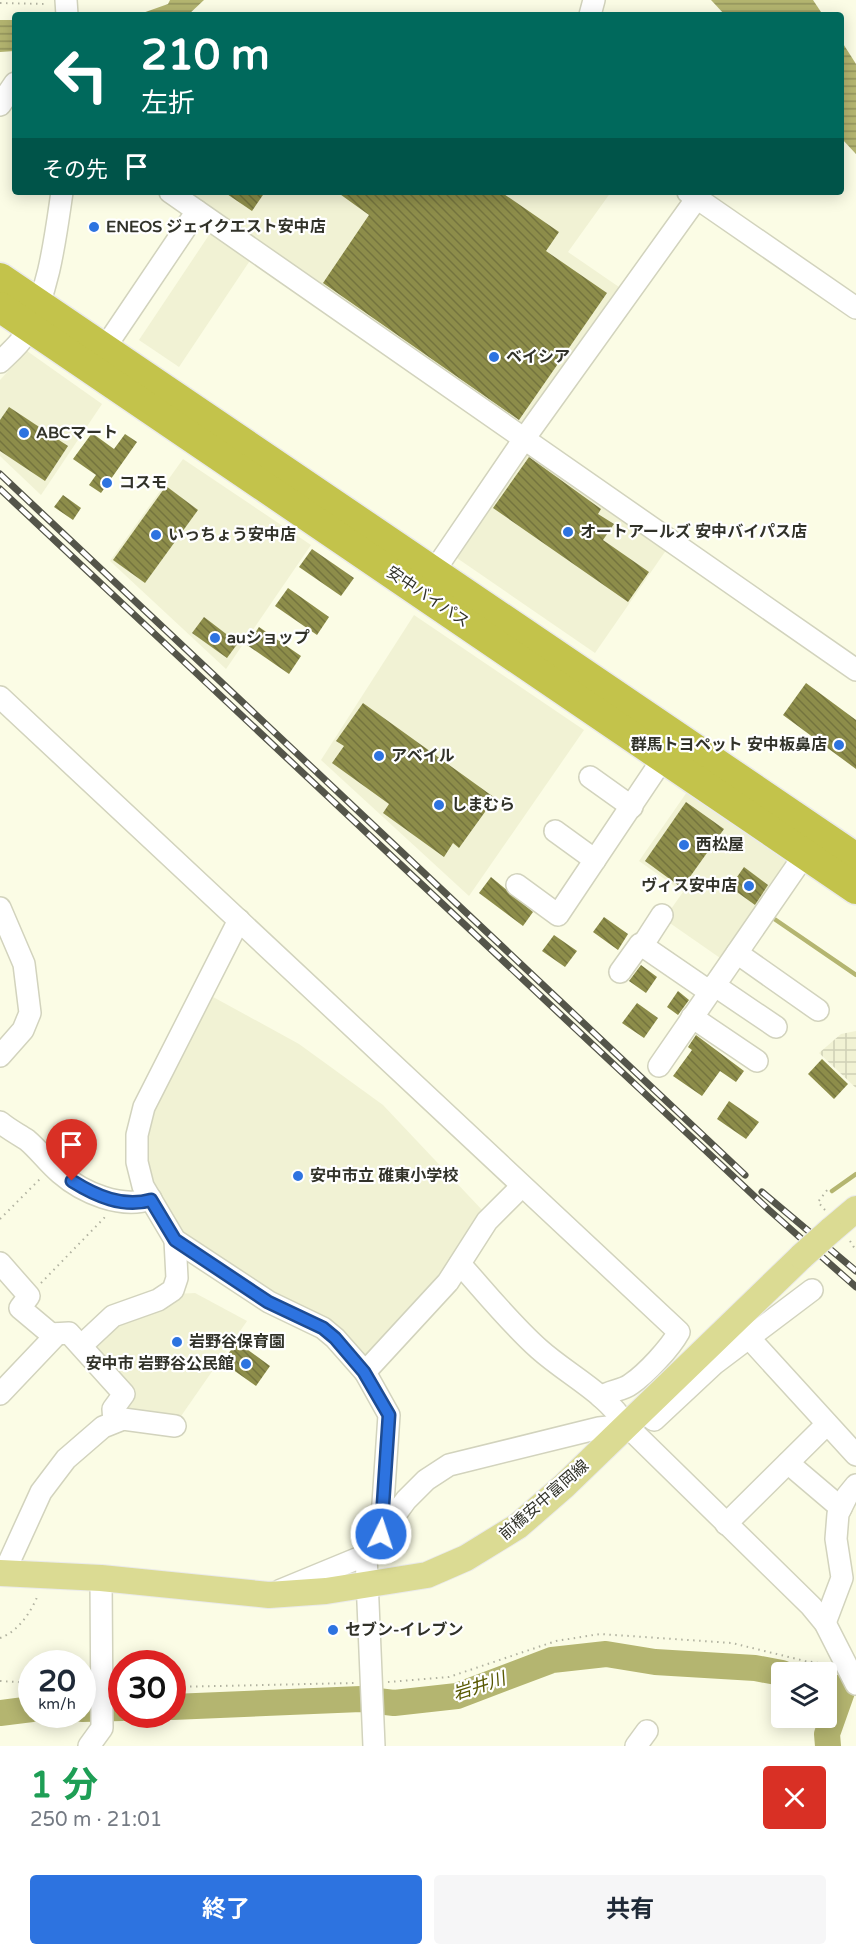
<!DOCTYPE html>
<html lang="ja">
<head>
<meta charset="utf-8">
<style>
  body { margin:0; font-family:"Varela Round","Noto Sans JP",sans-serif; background:#f6f6f7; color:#1f2937; height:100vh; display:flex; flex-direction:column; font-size:22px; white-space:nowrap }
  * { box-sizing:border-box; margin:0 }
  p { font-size:20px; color:#747a83 }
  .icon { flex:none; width:33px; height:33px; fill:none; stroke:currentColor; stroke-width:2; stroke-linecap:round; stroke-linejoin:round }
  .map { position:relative; height:1746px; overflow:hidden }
  .panel { display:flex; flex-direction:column; background:#fff; flex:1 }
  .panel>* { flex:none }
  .hud { position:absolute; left:12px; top:12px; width:832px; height:183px; border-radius:6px; box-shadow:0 3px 15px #0003; background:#00695c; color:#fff; overflow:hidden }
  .controls { position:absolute; left:771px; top:1662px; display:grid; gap:12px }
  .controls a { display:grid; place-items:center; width:66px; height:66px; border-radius:6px; background:#fff; box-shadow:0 3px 15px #0003; font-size:30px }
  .speed { position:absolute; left:18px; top:1650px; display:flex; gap:12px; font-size:30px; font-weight:700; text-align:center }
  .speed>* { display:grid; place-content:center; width:78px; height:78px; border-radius:50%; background:#fff; box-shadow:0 3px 15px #0003; line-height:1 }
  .speed small { font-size:15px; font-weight:400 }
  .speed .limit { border:9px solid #d22; background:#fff; color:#111 }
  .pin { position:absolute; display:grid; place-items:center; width:51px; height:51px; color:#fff; margin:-62px -26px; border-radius:50% 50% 50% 0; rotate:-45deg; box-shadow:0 0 6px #0007 }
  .pin .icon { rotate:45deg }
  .me { position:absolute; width:66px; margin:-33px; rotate:4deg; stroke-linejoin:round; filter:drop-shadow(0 0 4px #0008) }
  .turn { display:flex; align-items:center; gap:21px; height:126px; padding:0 30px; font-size:27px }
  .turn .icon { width:78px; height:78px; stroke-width:2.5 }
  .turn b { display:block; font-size:42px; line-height:51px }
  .then { display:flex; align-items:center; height:57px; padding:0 30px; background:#0003; gap:12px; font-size:22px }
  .round { display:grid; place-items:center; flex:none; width:63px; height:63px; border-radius:6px; background:#f6f6f7 }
  .overview { display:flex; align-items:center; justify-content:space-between; height:102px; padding:0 30px }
  h1 { font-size:36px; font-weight:700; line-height:45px; color:#1e9e55 }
  .button { display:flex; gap:12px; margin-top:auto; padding:12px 30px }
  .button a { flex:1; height:69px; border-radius:6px; background:#2d73e0; color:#fff; font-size:24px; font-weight:700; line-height:69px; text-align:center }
  .button a+a { background:#f6f6f7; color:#1f2937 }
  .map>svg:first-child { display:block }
  .built { fill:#f1f2d4 }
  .industrial { fill:url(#industrial-grid) }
  .water { fill:url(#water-rules) }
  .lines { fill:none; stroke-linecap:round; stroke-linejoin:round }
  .stream { stroke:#b4b570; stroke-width:4.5 }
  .river { stroke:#b4b570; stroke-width:26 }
  .building { fill:url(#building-back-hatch) }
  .minor-casing { stroke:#d2d3bd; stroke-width:24 }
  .major-casing { stroke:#eaeaea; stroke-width:28 }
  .highway-casing { stroke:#eaeaea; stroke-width:33 }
  .path { stroke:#b1b2a0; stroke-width:2; stroke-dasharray:1.5 4.5; stroke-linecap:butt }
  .minor { stroke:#fff; stroke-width:21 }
  .major { stroke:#dbdb93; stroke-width:26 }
  .highway { stroke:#c3c34b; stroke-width:30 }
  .rail-casing { stroke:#54554a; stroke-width:7 }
  .rail { stroke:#fff; stroke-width:4.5; stroke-dasharray:14; stroke-linecap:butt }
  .major-bridge-casing { stroke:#eaeaea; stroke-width:28; stroke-linecap:butt }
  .major-bridge { stroke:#dbdb93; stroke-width:26 }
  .route-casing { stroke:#1d4b92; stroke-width:15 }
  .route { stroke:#2d73e0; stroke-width:10 }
  .poi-dot { fill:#2d73e0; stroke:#fff; stroke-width:2 }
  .labels { text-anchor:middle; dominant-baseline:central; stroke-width:4.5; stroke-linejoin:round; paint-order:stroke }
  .poi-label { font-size:16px; font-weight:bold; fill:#313229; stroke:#fff; text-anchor:start }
  .street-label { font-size:16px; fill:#313229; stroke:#fff }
  .water-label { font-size:18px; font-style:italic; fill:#585801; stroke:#fff }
</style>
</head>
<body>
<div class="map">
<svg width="856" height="1746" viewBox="0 0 856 1746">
  <defs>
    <pattern id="industrial-grid" width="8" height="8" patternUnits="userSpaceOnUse" patternTransform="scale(1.5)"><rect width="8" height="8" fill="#f1f2d4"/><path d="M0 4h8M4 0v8" fill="none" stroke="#cfd0b6"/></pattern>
    <pattern id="water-rules" width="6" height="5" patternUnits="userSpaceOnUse" patternTransform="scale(1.5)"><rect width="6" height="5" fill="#b4b570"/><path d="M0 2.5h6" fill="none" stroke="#93945c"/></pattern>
    <pattern id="building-back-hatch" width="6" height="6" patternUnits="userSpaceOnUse" patternTransform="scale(1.5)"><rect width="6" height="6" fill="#8d8d4a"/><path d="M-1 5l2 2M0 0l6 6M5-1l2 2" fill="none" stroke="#74743e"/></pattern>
  </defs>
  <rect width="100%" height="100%" fill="#fbfce5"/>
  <g class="built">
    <polygon points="182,192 611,192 568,252 619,287 528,420 514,425"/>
    <polygon points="211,232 251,259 179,367 139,340"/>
    <polygon points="27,351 102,404 41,495 0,456 0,380"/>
    <polygon points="526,451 669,546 595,653 454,556"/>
    <polygon points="183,459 311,545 226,669 110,561"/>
    <polygon points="414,615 584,730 469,896 321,760"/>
    <polygon points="687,792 790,864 723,960 664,919 683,892 639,861"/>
    <polygon points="204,992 299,1044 383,1105 484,1212 449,1271 369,1360 182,1239 150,1189 142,1139"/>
    <polygon points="195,1293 247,1321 179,1419 127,1410 91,1351 115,1319 176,1294"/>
  </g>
  <polygon class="industrial" points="856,1031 856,1088 819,1053 841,1034"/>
  <g class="water">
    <polygon points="170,0 204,0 188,15 137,15 168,4"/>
    <polygon points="711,0 813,0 823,15 725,15"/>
    <polygon points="0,20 15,20 15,51 0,52"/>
    <polygon points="842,42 856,64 856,154 842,139"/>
  </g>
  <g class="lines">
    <g class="stream">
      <polyline points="770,916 856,975"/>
      <polyline points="832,1191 856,1174"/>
    </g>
    <g class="river">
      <polyline points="172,1707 361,1699 394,1703 457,1696 552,1660 606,1654 655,1662 755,1668 782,1673"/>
      <polyline points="82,1709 122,1708"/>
      <polyline points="0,1713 32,1709"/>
      <polyline points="828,1746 827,1734 844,1686"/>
    </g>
  </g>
  <g class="building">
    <polygon points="224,192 265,192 252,211"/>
    <polygon points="337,192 501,192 559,232 546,251 607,293 519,420 323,283 369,215"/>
    <polygon points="9,407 68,446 45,481 0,451 0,420"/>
    <polygon points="92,433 114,449 125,434 137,442 101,493 89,485 96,475 73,459"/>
    <polygon points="529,457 601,509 598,514 614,524 603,540 649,572 628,602 493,508"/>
    <polygon points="166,486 198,510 145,583 113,560"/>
    <polygon points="63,495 81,508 73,520 54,507"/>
    <polygon points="312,549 354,578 341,596 299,567"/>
    <polygon points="288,588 329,617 317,635 275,606"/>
    <polygon points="204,617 238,643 227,658 192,633"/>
    <polygon points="259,627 301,656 289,674 247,645"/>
    <polygon points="806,683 856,720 856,769 783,715"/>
    <polygon points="363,703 495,798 459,848 453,843 444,857 383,813 389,804 332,763 344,746 336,741"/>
    <polygon points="686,802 724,829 682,888 645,861"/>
    <polygon points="744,867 768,885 755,905 730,887"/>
    <polygon points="491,877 533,912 523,926 479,893"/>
    <polygon points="604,917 628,934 618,950 593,932"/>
    <polygon points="554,935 577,951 565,967 542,951"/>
    <polygon points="641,965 657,977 646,993 629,981"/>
    <polygon points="678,991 689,1000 678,1015 667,1007"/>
    <polygon points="637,1003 658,1018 644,1038 622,1023"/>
    <polygon points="696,1035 744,1071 736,1082 720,1071 702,1096 673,1076 692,1050 688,1047"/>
    <polygon points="822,1059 848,1084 834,1099 808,1074"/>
    <polygon points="729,1101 759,1122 746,1139 717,1119"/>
    <polygon points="237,1342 270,1366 256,1386 222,1362"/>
  </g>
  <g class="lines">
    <defs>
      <g id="minor">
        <polyline points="66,0 67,15"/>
        <polyline points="590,15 594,0"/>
        <polyline points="0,105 15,83"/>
        <polyline points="170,192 856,670"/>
        <polyline points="688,192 856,308"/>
        <polyline points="104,349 197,211"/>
        <path d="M0 362C8 354 19 345 25 335 49 292 55 240 62 192"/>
        <polyline points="426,583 524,439 697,198"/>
        <path d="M0 697 679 1332C670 1348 646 1374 631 1384 622 1391 610 1390 601 1397"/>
        <polyline points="590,777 632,807"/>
        <polyline points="555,831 595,860"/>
        <polyline points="517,885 558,915 670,748"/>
        <polyline points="0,908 24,964 30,1013 23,1030 0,1056"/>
        <polyline points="239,920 144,1107 137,1135 137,1162 143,1186 175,1240 269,1302 323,1328 335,1338 365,1372"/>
        <polyline points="642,946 662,915"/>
        <polyline points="737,953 818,1010"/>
        <polyline points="620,972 640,944 710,992"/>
        <polyline points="714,985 776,1027"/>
        <polyline points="692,1017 757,1061"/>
        <polyline points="659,1066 812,844"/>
        <path d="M0 1122C8 1129 18 1134 27 1140 39 1150 48 1163 60 1173 83 1193 121 1209 151 1199"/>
        <polyline points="0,1263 29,1296 20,1308 51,1334 69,1333 124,1394 113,1409 114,1422"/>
        <path d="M460 1264C486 1293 510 1323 539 1349 568 1375 605 1392 626 1425L811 1606 825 1623 856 1684"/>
        <polyline points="750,1339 856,1455"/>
        <polyline points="82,1345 113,1316 158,1300 173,1290 177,1278 175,1240"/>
        <polyline points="0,1394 57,1334"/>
        <polyline points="642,1411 654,1420 714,1364 812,1290"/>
        <polyline points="788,1463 841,1508"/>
        <polyline points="726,1524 827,1424"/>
        <polyline points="381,1533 389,1415 365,1372 448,1282 487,1221 522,1186"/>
        <polyline points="4,1573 41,1492 66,1459 103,1427 123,1419 175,1426"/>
        <polyline points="281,1590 366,1555"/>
        <polyline points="825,1623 842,1578 836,1539 838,1514 847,1496 856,1485"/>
        <polyline points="89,1746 102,1728 101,1578"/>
        <polyline points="374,1746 366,1555 406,1500 426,1480 449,1465 599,1428 626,1425"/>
        <polyline points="636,1746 647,1731"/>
      </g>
      <g id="major">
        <polyline points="830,1231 856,1209"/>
        <polyline points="0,1573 101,1578 269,1595 326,1591 427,1575 466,1558 518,1526 564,1486 802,1256"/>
      </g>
      <g id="highway">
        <polyline points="0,278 856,858"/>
        <polyline points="0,307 856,889"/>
      </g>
    </defs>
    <use href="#minor" class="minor-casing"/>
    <use href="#major" class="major-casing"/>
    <use href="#highway" class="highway-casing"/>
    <g class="path">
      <polyline points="0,3 48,4"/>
      <polyline points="825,1210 818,1202 828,1189"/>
      <polyline points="0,1219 40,1179"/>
      <polyline points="850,1241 855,1249"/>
      <polyline points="41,1283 106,1216"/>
      <path d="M0 1638C18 1632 31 1612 38 1595"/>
      <polyline points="0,1681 32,1683"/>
      <polyline points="388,1682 449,1677 556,1641 600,1634 732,1643 805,1661 826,1664"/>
      <polyline points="172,1687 355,1683"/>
    </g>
    <use href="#minor" class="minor"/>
    <use href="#major" class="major"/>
    <use href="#highway" class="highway"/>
    <defs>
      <g id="rail">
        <polyline points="0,474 745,1175"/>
        <polyline points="0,489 769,1210 856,1287"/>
        <polyline points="762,1192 856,1271"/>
      </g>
    </defs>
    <use href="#rail" class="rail-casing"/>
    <use href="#rail" class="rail"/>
    <defs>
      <polyline id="major-bridge" points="802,1256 830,1231"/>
    </defs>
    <use href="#major-bridge" class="major-bridge-casing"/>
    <use href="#major-bridge" class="major-bridge"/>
  </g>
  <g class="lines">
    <defs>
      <path id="route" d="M72 1181C96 1196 123 1208 151 1200L175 1240 268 1302 323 1328 335 1338 364 1372 389 1415 381 1534"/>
    </defs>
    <use href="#route" class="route-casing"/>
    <use href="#route" class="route"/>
  </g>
  <g class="poi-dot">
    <circle cx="94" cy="227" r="6"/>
    <circle cx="494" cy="357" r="6"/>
    <circle cx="24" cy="433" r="6"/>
    <circle cx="107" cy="483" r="6"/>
    <circle cx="568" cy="532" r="6"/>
    <circle cx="156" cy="535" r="6"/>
    <circle cx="215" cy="638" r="6"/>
    <circle cx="839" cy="745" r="6"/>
    <circle cx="379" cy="756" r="6"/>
    <circle cx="439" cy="805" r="6"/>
    <circle cx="684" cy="845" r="6"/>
    <circle cx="749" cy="886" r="6"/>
    <circle cx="298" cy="1176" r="6"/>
    <circle cx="177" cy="1342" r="6"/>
    <circle cx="246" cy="1364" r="6"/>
    <circle cx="333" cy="1630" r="6"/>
  </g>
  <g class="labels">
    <g class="poi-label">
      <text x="106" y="227">ENEOS ジェイクエスト安中店</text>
      <text x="506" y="357">ベイシア</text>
      <text x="36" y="433">ABCマート</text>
      <text x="119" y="483">コスモ</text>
      <text x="580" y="532">オートアールズ 安中バイパス店</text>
      <text x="168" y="535">いっちょう安中店</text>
      <text x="227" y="638">auショップ</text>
      <text x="827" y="745" text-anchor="end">群馬トヨペット 安中板鼻店</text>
      <text x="391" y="756">アベイル</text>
      <text x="451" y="805">しまむら</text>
      <text x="696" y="845">西松屋</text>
      <text x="737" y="886" text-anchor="end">ヴィス安中店</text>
      <text x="310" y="1176">安中市立 碓東小学校</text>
      <text x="189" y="1342">岩野谷保育園</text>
      <text x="234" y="1364" text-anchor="end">安中市 岩野谷公民館</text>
      <text x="345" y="1630">セブン-イレブン</text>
    </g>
    <g class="street-label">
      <text transform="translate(428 597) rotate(34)">安中バイパス</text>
      <text transform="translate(544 1500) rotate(-41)">前橋安中富岡線</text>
    </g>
    <g class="water-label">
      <text transform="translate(479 1686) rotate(-18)">岩井川</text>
    </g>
  </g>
</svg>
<div class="controls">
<a><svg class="icon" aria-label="layers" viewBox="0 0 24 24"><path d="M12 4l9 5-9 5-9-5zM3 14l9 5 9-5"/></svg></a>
</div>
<div class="speed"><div>20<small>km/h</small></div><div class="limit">30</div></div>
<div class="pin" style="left:72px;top:1181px;background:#d93025"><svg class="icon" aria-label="arrive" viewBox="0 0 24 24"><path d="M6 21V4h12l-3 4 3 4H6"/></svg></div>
<svg class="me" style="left:381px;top:1534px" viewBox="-20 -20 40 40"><circle r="17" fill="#2d73e0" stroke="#fff" stroke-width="3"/><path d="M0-11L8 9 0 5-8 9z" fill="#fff"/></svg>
<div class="hud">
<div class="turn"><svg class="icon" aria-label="left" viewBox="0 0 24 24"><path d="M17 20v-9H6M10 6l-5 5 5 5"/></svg><div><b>210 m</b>左折</div></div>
<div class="then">その先<svg class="icon" aria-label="arrive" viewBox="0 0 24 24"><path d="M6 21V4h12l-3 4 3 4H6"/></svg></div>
</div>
</div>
<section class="panel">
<div class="overview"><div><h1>1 分</h1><p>250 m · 21:01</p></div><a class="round" style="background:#d93025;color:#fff"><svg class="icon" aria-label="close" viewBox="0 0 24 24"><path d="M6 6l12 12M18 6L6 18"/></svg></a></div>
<div class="button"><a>終了</a><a>共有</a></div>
</section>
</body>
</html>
